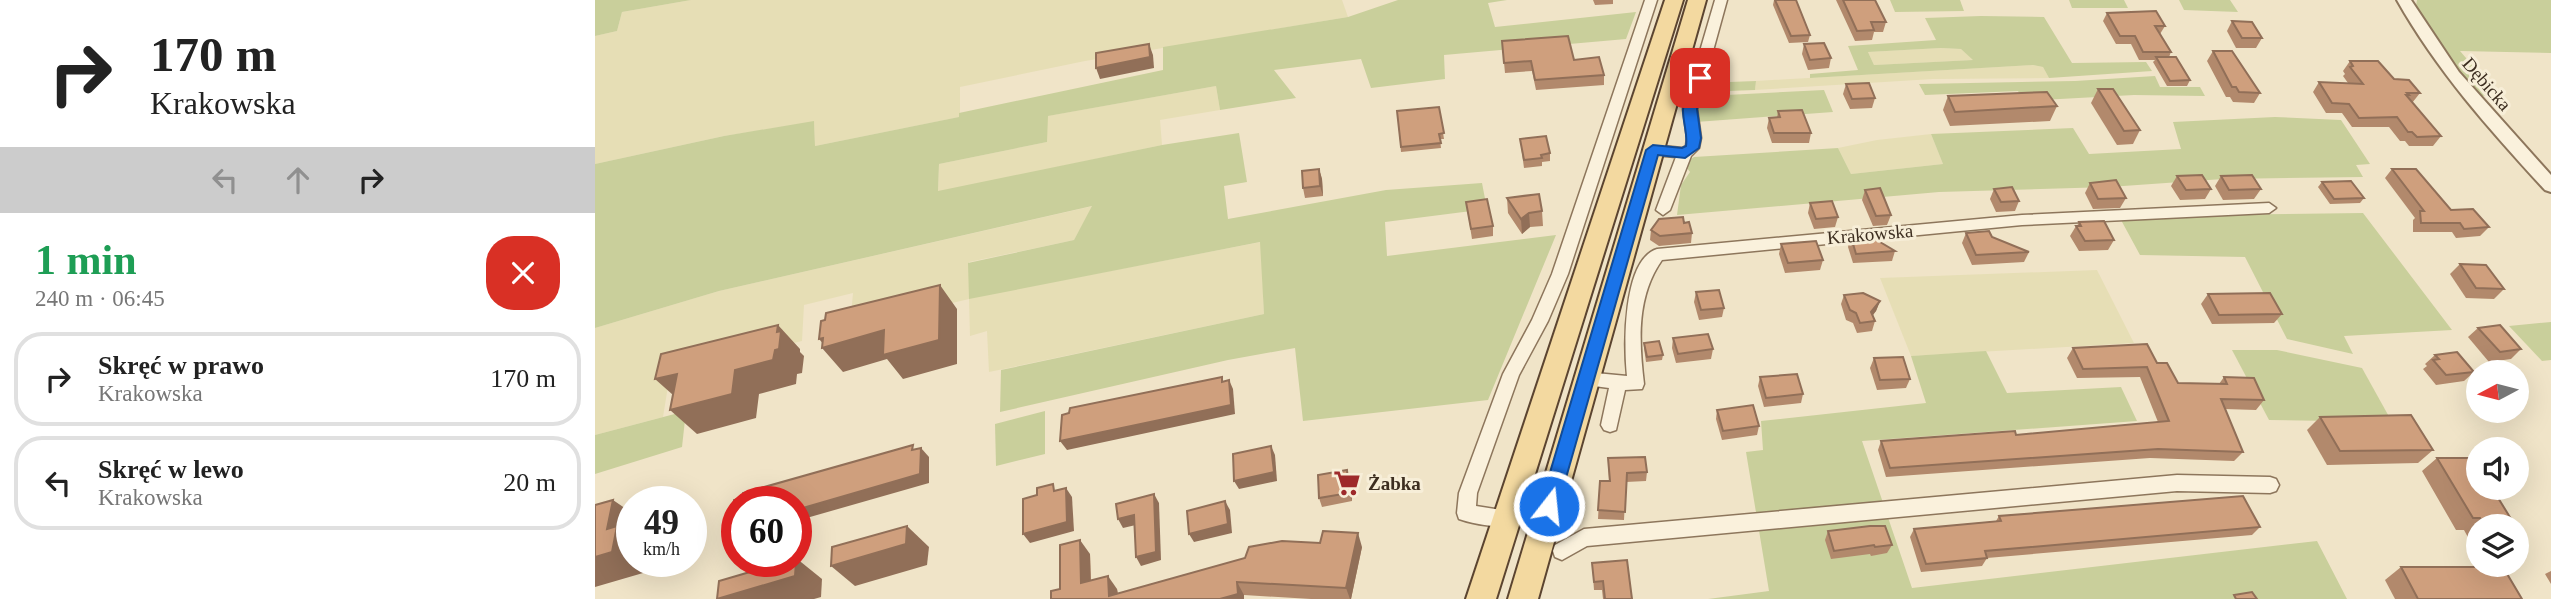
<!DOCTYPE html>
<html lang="pl">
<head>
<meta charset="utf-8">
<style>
  body { margin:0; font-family:"Times New Roman",serif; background:#f6f6f6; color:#222; height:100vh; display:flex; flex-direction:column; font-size:26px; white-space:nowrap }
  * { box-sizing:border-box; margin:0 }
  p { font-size:23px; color:#767676 }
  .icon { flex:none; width:38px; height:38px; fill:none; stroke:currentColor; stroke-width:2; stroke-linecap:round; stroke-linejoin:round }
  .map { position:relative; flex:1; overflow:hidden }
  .details { display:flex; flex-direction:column; background:#fff; width:595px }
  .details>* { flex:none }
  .guide { background:#fff; color:#222; overflow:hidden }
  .needle { width:46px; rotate:263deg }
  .fabs { position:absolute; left:1871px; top:360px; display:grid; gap:14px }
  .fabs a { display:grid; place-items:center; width:63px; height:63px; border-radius:50%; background:#fff; box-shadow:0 7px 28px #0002; font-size:35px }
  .speed { position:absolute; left:21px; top:486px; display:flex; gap:14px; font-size:35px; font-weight:700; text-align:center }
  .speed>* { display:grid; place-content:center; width:91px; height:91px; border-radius:50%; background:#fff; box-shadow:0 7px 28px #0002; line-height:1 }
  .speed small { font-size:18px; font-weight:400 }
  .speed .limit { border:10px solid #d22; background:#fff; color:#111 }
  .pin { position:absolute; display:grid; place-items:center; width:60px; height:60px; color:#fff; margin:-30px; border-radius:14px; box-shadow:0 4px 10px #0006 }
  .me { position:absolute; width:77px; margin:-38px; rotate:16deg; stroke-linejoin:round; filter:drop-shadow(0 0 5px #0008) }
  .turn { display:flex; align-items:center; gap:24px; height:147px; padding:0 35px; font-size:32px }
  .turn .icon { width:91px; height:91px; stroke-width:2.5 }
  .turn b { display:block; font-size:49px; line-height:60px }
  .lanes { display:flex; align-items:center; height:66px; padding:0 35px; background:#0003; justify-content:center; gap:35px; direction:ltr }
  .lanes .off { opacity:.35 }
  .round { display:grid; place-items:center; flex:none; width:74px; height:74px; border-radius:28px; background:#f6f6f6 }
  .head { display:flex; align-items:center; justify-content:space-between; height:119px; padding:0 35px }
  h1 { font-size:42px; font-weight:600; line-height:52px; color:#1e9e55 }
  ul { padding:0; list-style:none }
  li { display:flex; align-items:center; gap:21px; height:94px; margin:0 14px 10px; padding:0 21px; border:4px solid #e0e0e0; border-radius:28px }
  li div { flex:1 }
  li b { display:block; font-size:26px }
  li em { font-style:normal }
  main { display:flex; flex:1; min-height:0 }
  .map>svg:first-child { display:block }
  .farmland { fill:#e6deb5 }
  .green { fill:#c9cf9b; fill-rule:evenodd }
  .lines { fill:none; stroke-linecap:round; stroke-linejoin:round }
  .minor-casing { stroke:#8d765c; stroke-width:3 }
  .tertiary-casing { stroke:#8d765c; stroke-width:4 }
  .primary-casing { stroke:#5b4430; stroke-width:4 }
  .minor { fill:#faf1dc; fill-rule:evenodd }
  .tertiary { fill:#faf1dc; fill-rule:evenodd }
  .primary { fill:#f3d9a0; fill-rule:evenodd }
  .wall { fill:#b2896c }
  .shaded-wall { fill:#916f58 }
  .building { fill:#cf9f7d; stroke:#916f58; stroke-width:2 }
  .route { fill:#1a73e8; stroke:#114b97; stroke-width:2 }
  .labels { text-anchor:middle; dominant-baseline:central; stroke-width:6; stroke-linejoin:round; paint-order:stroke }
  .street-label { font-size:19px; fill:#3d2e20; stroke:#f7eed8 }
  .poi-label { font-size:19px; font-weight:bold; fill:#3d2e20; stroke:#f7eed8; text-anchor:start }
</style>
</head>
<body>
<main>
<section class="details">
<div class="guide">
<div class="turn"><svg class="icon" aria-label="right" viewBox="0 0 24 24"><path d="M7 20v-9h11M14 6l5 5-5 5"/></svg><div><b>170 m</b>Krakowska</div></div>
<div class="lanes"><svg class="icon off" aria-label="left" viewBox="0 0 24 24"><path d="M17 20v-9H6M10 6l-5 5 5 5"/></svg><svg class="icon off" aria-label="ahead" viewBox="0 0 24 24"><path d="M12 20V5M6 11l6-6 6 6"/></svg><svg class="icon" aria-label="right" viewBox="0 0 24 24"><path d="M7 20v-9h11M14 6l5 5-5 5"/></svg></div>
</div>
<div class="head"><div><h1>1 min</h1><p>240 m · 06:45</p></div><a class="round" style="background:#d93025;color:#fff"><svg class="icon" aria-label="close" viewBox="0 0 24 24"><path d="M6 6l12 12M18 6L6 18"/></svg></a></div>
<ul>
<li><svg class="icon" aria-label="right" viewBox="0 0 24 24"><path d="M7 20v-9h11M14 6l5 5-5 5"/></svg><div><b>Skręć w prawo</b><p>Krakowska</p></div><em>170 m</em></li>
<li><svg class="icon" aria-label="left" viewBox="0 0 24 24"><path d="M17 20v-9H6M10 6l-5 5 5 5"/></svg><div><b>Skręć w lewo</b><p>Krakowska</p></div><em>20 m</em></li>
</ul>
</section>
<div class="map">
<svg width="1956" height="599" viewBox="0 0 1956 599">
  <rect width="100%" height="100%" fill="#f0e4c8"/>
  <g class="farmland">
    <polygon points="96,0 747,0 753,17 490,61 365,87 365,117 220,146 219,122 129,136 0,164 0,36 22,31 27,12"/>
    <polygon points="1346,48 1366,49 1379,60 1279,65 1273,52"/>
    <polygon points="1438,65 1448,67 1454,78 1338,79 1160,90 1161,81"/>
    <polygon points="621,86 625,110 565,120 567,145 343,192 344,164 452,142 452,116"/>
    <polygon points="1336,134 1348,164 1256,174 1243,148 1282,140"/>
    <polygon points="498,206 479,240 374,262 374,298 666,242 669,314 394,372 392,331 375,336 374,299 255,327 258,293 209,305 207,341 75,374 68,417 0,435 0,328 124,291"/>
    <polygon points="1502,270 1539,343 1316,356 1285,278"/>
  </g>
  <g class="green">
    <polygon points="0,0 96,0 27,12 22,31 0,36"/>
    <polygon points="803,0 912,0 893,3 900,27 1041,12 1031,39 849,55 850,79 776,88 766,59 679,70 701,98 625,110 621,86 453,116 452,142 344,164 343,191 567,145 644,133 652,182 629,186 633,219 791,190 887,183 892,209 790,222 792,256 961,235 893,400 708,421 700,348 633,360 405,412 406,370 669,314 665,242 374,299 373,263 479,240 497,206 124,291 0,328 0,164 129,136 219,121 220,146 364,117 364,113 568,70 568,47 753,17"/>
    <polygon points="1295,0 1365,0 1369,11 1300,12"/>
    <polygon points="1474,0 1529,0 1533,8 1477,8"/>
    <polygon points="1584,0 1635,0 1643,12 1589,10"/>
    <polygon points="1822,0 1956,0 1956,53 1865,51 1902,94 1886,96 1881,94 1849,54 1821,6"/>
    <path d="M1386 16 1449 17 1477 63 1551 62 1557 71 1454 78 1448 67 1438 65 1215 78V74L1263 70 1253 46 1341 40 1330 18ZM1346 48 1366 49 1378 60 1279 65 1273 52Z"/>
    <polygon points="1560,76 1565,87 1605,87 1610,96 1539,95 1429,101 1423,91 1330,95 1324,84 1480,81"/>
    <polygon points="1161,81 1160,90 1106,92 1108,83"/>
    <polygon points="1229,90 1238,112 1101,122 1104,99 1112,96"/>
    <polygon points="1680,117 1746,120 1775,164 1761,165 1768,177 1628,179 1514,187 1344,192 1082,215 1086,185 1095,172 1092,168 1093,161 1099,157 1243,148 1256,174 1348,164 1336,134 1478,128 1494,154 1586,149 1578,122"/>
    <polygon points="1768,213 1857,330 1749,336 1758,354 1692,339 1650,257 1545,255 1526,220 1602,215"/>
    <polygon points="1956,322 1956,360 1947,361 1914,326"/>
    <polygon points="1637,350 1682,350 1767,368 1797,422 1674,420"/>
    <polygon points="1391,351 1412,393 1526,387 1542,421 1267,441 1317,588 1722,541 1752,599 1113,599 1174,591 1151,452 1168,450 1166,421 1331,403 1316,356"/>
    <polygon points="91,411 87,447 0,474 0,435"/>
    <polygon points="450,411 450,454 401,466 400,424"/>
  </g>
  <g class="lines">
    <defs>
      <g id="minor">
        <path d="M1050 0H1062L973 274 953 321 924 375 882 493 881 506 919 512 921 518 919 524C905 529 878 524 864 519L862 513 864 493 908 374 937 320 957 274Z"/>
        <polygon points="1120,0 1132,0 1102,109 1106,138 1104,148 1096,156 1075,210 1068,215 1061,210 1081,157 1058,155 1051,150 1058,145 1087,148 1091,146 1092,138 1088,109"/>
        <path d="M1674 203 1681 208 1674 213 1427 225 1067 260C1041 297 1044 342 1049 384L1047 389 1030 390 1021 430 1015 432 1009 430 1006 425 1014 388 984 384 982 379 984 374 990 372 1032 376C1029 348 1027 260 1062 249L1427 215Z"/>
        <polygon points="1582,475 1675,477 1681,479 1684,485 1681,491 1675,493 1582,491 992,546 967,560 960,557 958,551 960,545 989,529"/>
      </g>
      <path id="tertiary" d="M1802 0H1816L1864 72 1956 175V192L1950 190C1895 130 1842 71 1802 0Z"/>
      <g id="primary">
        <polygon points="1070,0 1088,0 901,599 871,599"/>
        <polygon points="1093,0 1111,0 943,599 913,599"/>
      </g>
    </defs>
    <use href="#minor" class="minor-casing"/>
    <use href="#tertiary" class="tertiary-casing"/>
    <use href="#primary" class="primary-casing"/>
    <use href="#minor" class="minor"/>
    <use href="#tertiary" class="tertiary"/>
    <use href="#primary" class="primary"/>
  </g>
  <g class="wall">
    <polygon points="998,0 1018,0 1018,4 1000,5"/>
    <polygon points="1179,0 1201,0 1215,35 1213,42 1194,43 1178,5"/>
    <polygon points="1241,0 1280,0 1291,22 1288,32 1279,32 1277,40 1260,41"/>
    <polygon points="1512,13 1570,26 1565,34 1576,52 1574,57 1595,80 1592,86 1572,86 1558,62 1560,60 1544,60 1536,44 1521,44 1508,21"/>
    <polygon points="1637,21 1667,38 1661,48 1641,48 1632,31"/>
    <polygon points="907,41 979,60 1009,75 1009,85 941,90 937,71 910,73"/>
    <polygon points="1209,44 1236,58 1234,68 1213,70 1207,54"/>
    <polygon points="1618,51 1665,93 1659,103 1638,102 1635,97 1631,97 1612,61"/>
    <polygon points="1755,61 1799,79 1825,93 1817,103 1846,136 1838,146 1814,146 1810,141 1805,141 1794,127 1757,127 1747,113 1731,113 1718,92 1724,82 1753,83 1748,76 1750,74 1748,71"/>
    <polygon points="1251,84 1280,98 1277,108 1255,109 1248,94"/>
    <polygon points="1503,89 1545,130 1538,144 1522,145 1496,103"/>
    <polygon points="1353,96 1462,106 1455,121 1355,126 1348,110"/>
    <polygon points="844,107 849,139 845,139 846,148 806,152 802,111"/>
    <polygon points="1183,111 1216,133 1214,143 1177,143 1172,128 1174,118 1182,118"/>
    <polygon points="925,139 955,153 955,161 947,162 947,166 929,168"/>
    <polygon points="724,169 727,179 728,196 710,198 708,188"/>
    <polygon points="1797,169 1856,210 1894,227 1885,236 1861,238 1857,232 1818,232 1818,220 1820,218 1790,178"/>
    <polygon points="1582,176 1616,189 1610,199 1585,200 1576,186"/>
    <polygon points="1626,176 1666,189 1659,199 1628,200 1620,186"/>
    <polygon points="1727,182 1769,198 1765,203 1735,204 1723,187"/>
    <polygon points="1495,183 1531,198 1525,208 1498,209 1490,193"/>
    <polygon points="1399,189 1424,201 1420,211 1401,212 1395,199"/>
    <polygon points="1270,190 1296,215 1292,225 1278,226 1267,200"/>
    <polygon points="912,198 947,211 948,226 935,227 927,234 913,213"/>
    <polygon points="871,202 898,226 898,236 877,239"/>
    <polygon points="1215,203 1243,217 1240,227 1219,229 1213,213"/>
    <polygon points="1484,222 1519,240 1513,250 1484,251 1475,236 1481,226 1482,226"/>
    <polygon points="1089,223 1097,233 1096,243 1064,246 1055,240 1056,230"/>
    <polygon points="1371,233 1397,237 1434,252 1429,262 1377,265 1367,243"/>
    <polygon points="1256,237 1300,251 1297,261 1258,263 1253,247"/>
    <polygon points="1186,244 1228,260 1225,270 1190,273 1184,254"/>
    <polygon points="1865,264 1909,289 1899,299 1871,298 1855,274"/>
    <polygon points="1101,292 1129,308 1127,317 1104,320 1099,302"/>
    <polygon points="1613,294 1687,314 1679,323 1617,324 1606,304"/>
    <polygon points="1249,295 1285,301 1281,311 1278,315 1280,321 1277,331 1262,333 1258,323 1251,320 1246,304"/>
    <polygon points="1883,328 1926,349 1916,359 1894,362 1873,337"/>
    <polygon points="1078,338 1118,349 1116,359 1081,363 1077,348"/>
    <polygon points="1049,343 1068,355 1067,360 1051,362 1049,348"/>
    <polygon points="1478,348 1562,363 1583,383 1624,384 1629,377 1669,400 1661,410 1630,409 1648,452 1639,461 1555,458 1291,477 1283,450 1286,441 1421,435 1563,422 1545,377 1482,378 1472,358"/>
    <polygon points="1840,355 1879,372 1869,381 1841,385 1828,369 1832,366 1830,364"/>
    <polygon points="1279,358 1315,379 1311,388 1282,390 1275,368"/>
    <polygon points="1165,377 1208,394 1206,403 1169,407 1163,386"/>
    <polygon points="1122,410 1164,426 1162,435 1127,440 1121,419"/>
    <polygon points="1725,417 1838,450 1823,463 1732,465 1712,430"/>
    <polygon points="1013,458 1052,472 1051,481 1031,482 1029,520 1003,519 1005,481 1014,481"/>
    <polygon points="1842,458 1921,527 1883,527 1883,550 1880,550 1869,530 1861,530 1827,471"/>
    <polygon points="755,479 757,501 727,507 724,498"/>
    <polygon points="1404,516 1665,527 1657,535 1392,558 1387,566 1326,572 1315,537 1319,529 1401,521"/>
    <polygon points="1233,531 1297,545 1292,553 1276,556 1275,554 1236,559 1230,540"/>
    <polygon points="767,547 756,599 716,599 649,595 456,599 495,554 496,581 522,589 523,593"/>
    <polygon points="997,563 1037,599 1008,599 1007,590 999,590"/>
    <polygon points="1806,567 1927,599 1800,599 1790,580"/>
    <polygon points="1956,571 1956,584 1950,574"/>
  </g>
  <g class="shaded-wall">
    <polygon points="554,44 558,55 559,68 505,79 501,68"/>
    <polygon points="724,169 727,179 728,196 725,186"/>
    <polygon points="934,213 935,227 927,234 926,219"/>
    <polygon points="345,285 362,309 362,364 308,379 292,359 248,372 227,348 231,347 224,339"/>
    <polygon points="1285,301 1281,311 1273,321 1276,312"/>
    <polygon points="183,325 205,349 205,352 209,356 207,373 202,374 201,384 164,394 161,418 102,434 75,410 140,370 182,332"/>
    <polygon points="82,374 87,403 60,379"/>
    <polygon points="634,380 638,389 640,414 472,450 465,441"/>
    <polygon points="676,446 680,455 682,481 644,489 639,481"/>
    <polygon points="326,448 334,457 334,483 201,521 201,510"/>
    <polygon points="752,470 755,479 757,501 754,493"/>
    <polygon points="471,488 477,497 479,531 435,543 428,534"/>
    <polygon points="559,494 564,503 566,560 546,566 541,557"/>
    <polygon points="18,500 37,513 37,562 50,562 48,573 0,587 0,557 12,529"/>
    <polygon points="630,501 635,510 637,533 599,542 594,534"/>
    <polygon points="539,515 545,524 528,528 523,519"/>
    <polygon points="312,526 334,547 332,565 260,586 236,566"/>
    <polygon points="142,527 142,534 135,529"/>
    <polygon points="763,533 767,547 756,599 755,599 751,588"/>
    <polygon points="485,540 495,554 496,596 486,583"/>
    <polygon points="201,558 227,579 226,597 219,599 124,599"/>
    <polygon points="513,576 522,589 523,599 514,596"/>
    <polygon points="642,582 649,595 649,599 625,599"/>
  </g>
  <g class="building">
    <polygon points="1180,0 1201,0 1215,35 1196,36"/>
    <polygon points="1248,0 1280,0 1291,22 1276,22 1279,30 1262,31"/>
    <polygon points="1561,11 1570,26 1560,26 1576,52 1548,52 1540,36 1525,36 1512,13"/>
    <polygon points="1637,21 1657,22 1667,38 1647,38"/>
    <polygon points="973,36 979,60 1004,57 1009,75 940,80 936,61 909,63 907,41"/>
    <polygon points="1229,43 1236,58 1215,60 1209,44"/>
    <polygon points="554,44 555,57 501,68 501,53"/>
    <polygon points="1618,51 1637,51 1665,93 1644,92 1641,87 1637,87"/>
    <polygon points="1561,57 1581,57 1595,80 1575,81"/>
    <polygon points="1755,61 1783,61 1799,79 1814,80 1825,93 1812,93 1814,95 1811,95 1846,136 1822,137 1817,132 1813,132 1802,117 1764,118 1754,104 1737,103 1724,82 1768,84 1755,67 1758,66"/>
    <polygon points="1274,83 1280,98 1257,99 1251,84"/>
    <polygon points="1503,89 1518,89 1545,130 1529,131"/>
    <polygon points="1452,92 1462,106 1360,112 1353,96"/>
    <polygon points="844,107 849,133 844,134 846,143 806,147 802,111"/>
    <polygon points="1207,110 1216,133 1179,133 1174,118 1185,117 1183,111"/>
    <polygon points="951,136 955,153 946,155 947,158 929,160 925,139"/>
    <polygon points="724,169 725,186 708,188 707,171"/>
    <polygon points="1797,169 1821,169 1856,210 1878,209 1894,227 1869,229 1865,223 1826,223 1825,211 1829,211"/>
    <polygon points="1607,175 1616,189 1591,190 1582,176"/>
    <polygon points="1657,175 1666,189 1634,190 1626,176"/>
    <polygon points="1521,180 1531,198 1503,199 1495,183"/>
    <polygon points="1756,181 1769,198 1739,199 1727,182"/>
    <polygon points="1417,187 1424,201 1406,202 1399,189"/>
    <polygon points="1285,188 1296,215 1281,216 1270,190"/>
    <polygon points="944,194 947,211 934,213 926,219 912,198"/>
    <polygon points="892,199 898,226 876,229 871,202"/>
    <polygon points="1237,201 1243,217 1221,219 1215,203"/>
    <polygon points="1088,217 1089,223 1094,222 1097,233 1065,236 1056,230 1064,219"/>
    <polygon points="1509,221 1519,240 1490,241 1481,226 1486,226 1484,222"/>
    <polygon points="1394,231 1397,237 1434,252 1381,255 1371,233"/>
    <polygon points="1275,236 1300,251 1261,254 1256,237"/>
    <polygon points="1221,241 1228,260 1193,263 1186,244"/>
    <polygon points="1865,264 1891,265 1909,289 1881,288"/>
    <polygon points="345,285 344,340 288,355 289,330 227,348 228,338 224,339 226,321 230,320 231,313"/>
    <polygon points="1124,290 1129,308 1106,310 1101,292"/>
    <polygon points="1268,293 1285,301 1276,312 1280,321 1265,323 1261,313 1255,310 1249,295"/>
    <polygon points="1675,293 1687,314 1624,315 1613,294"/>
    <polygon points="183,325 182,332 186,331 184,349 180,350 178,360 140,370 137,394 75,410 82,374 60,379 66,354"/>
    <polygon points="1905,325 1926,349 1905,352 1883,328"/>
    <polygon points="1113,334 1118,349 1083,354 1078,338"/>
    <polygon points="1064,341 1068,355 1052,357 1049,343"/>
    <polygon points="1552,344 1562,363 1572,363 1583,383 1632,384 1629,377 1659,378 1669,400 1626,399 1648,452 1563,449 1295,468 1286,441 1420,431 1421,435 1574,421 1552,367 1488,369 1478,348"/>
    <polygon points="1862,352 1879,372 1851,375 1838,360 1844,359 1840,355"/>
    <polygon points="1308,357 1315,379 1285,380 1279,358"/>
    <polygon points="1202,374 1208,394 1171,398 1165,377"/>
    <polygon points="627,377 627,382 634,380 636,405 465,441 467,415 474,413 475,408"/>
    <polygon points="1158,405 1164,426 1128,431 1122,410"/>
    <polygon points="1816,415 1838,450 1745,451 1725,417"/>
    <polygon points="318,445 317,450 326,448 325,474 201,510 201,502 142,502 142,527 135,529 139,500 147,498 148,493"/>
    <polygon points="676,446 679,472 639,481 638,454"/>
    <polygon points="1050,457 1052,472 1032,473 1030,512 1003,510 1005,481 1015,481 1013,458"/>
    <polygon points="1842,458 1878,458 1883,467 1883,488 1897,488 1921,527 1891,527 1885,518 1878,518"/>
    <polygon points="752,470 754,493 724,498 723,475"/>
    <polygon points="458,484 459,491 471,488 472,522 428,534 428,499 442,495 442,488"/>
    <polygon points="559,494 561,552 541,557 539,515 523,519 521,504"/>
    <polygon points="1648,496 1665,527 1390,551 1392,558 1331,564 1319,529 1406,521 1404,516"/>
    <polygon points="18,500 12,529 22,526 17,552 0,557 0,505"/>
    <polygon points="630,501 633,524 594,534 592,511"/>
    <polygon points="312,526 311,544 236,566 237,547"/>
    <polygon points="1275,526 1290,526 1297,545 1280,547 1279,545 1239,551 1233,531"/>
    <polygon points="1922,528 1927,537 1922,537"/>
    <polygon points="728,531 763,533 751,588 642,582 643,594 625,599 456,599 456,591 465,589 465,545 485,540 486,583 513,576 514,596 650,558 654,547 687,541 725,543"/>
    <polygon points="1032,560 1037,599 1010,599 1008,581 999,582 997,563"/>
    <polygon points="189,562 201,562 200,576 122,599 124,581"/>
    <polygon points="1806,567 1908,567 1927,599 1823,599"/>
    <polygon points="1657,592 1662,599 1641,599 1639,595"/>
  </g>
  <path class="route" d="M1105 74 1112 78 1102 109 1106 138 1104 148 1090 158 1063 155 963 506 960 512 954 514 947 512 945 506 1051 150 1058 145 1087 148 1091 146C1093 134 1088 123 1088 110 1089 100 1096 78 1105 74Z"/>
  <defs>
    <symbol id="supermarket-bare" viewBox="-9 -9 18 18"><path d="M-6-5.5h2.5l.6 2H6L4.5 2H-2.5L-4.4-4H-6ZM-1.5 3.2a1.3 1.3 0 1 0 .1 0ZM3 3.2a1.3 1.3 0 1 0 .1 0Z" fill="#9e2a2b" stroke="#f7eed8" stroke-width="2.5" paint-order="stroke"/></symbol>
  </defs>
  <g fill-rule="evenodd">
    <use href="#supermarket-bare" x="733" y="464" width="38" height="38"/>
  </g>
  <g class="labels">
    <g class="street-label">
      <text transform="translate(1892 84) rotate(49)">Dębicka</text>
      <text transform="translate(1275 234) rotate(-5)">Krakowska</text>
    </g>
    <g class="poi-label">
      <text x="773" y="483">Żabka</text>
    </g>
  </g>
</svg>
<div class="fabs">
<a><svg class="needle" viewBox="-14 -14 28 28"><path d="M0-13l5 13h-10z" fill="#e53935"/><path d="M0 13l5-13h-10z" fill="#767676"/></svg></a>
<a><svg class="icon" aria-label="sound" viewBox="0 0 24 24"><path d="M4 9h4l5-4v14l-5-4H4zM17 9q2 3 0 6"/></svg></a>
<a><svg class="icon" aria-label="layers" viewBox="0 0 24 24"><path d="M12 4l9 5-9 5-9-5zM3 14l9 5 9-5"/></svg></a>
</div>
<div class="speed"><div>49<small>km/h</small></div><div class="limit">60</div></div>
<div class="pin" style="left:1105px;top:78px;background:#d93025"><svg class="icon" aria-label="arrive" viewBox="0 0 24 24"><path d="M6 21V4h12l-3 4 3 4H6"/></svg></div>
<svg class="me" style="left:954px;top:506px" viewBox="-20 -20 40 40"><circle r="17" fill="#1a73e8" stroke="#fff" stroke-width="3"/><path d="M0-11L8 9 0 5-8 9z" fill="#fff"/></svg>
</div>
</main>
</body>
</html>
